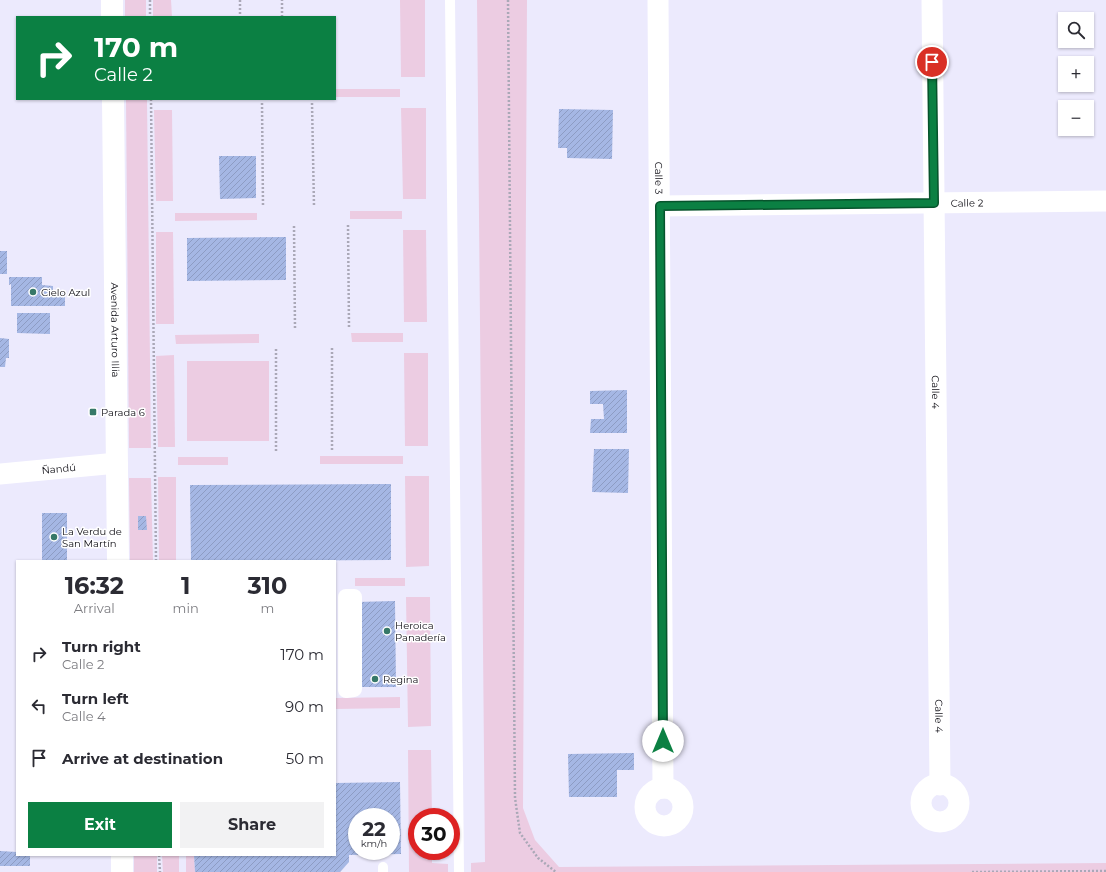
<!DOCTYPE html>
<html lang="en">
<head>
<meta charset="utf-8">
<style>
  body { margin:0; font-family:Montserrat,sans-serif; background:#f2f2f3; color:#2b2b33; height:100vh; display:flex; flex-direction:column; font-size:15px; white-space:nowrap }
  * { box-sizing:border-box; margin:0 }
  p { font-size:13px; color:#7c7c81 }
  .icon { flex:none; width:22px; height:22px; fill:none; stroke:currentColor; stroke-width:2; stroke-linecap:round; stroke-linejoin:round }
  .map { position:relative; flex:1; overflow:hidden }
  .details { position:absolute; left:16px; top:560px; width:320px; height:296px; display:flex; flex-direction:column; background:#fff; border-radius:0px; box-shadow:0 1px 3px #0004 }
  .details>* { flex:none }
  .hud { position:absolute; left:16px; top:16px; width:320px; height:84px; border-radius:0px; box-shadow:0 1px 3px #0004; background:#0b8043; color:#fff; overflow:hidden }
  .controls { position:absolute; left:1058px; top:12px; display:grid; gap:8px }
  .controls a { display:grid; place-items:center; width:36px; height:36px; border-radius:0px; background:#fff; box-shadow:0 1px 3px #0004; font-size:20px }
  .speed { position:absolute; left:348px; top:808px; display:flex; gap:8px; font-size:20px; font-weight:700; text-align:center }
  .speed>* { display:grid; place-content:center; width:52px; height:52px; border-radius:50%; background:#fff; box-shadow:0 1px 3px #0004; line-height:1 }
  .speed small { font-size:10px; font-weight:400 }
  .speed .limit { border:6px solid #d22; background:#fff; color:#111 }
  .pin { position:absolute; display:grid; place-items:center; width:34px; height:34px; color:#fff; margin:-17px; border:2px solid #fff; border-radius:50%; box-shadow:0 1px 4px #0007 }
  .me { position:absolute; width:44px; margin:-22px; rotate:0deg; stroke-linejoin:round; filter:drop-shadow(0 0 3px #0008) }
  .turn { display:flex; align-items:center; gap:14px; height:84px; padding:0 12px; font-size:18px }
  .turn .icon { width:52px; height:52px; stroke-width:2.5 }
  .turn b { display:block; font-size:28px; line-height:34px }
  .eta { display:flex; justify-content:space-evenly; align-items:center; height:68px; text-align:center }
  .eta b { font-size:24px; font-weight:700; line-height:28px }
  .primary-button { display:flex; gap:8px; margin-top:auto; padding:8px 12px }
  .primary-button a { flex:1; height:46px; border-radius:0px; background:#0b8043; color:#fff; font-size:16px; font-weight:700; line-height:46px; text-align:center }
  .primary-button a+a { background:#f2f2f3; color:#2b2b33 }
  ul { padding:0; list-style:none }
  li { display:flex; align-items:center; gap:12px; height:52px; padding:0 12px }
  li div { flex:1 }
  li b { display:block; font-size:15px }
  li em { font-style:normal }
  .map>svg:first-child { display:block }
  .grass { fill:#eccce2 }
  .building { fill:url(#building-hatch); fill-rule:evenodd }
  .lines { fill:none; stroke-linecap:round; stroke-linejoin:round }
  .path { stroke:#aaa8b7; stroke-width:2.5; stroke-dasharray:2 2; stroke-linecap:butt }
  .service { stroke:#fff; stroke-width:10 }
  .pedestrian { stroke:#fff; stroke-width:16 }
  .minor { stroke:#fff; stroke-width:21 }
  .secondary { stroke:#fff; stroke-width:22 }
  .route-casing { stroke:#07532c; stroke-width:10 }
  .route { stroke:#0b8043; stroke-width:7 }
  .poi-dot { fill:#367868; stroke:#fff; stroke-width:1.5 }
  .labels { text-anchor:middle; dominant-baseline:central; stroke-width:3; stroke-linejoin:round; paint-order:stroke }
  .street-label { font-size:10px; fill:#100f16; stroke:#fff }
  .poi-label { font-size:10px; fill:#100f16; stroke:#fff; text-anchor:start }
</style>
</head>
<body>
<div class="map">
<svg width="1106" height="872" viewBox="0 0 1106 872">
  <defs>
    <pattern id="building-hatch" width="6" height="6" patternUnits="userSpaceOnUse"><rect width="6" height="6" fill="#a5b7e4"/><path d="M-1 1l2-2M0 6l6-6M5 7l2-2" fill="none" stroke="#8d9cc3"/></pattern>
  </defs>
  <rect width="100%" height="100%" fill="#eceafd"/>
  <g class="grass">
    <rect x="125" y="0" width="21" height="17"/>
    <polygon points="153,0 171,0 172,17 153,17"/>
    <polygon points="400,0 425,0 425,77 401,77"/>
    <polygon points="477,0 527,0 523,808 535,840 559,867 1106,863 1106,872 471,872 471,863 485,862"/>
    <rect x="335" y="89" width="65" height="8"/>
    <polygon points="126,99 147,99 151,448 129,448"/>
    <polygon points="401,108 426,108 426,199 403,199"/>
    <polygon points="154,110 172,110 173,201 156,201"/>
    <rect x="350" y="211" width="52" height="8"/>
    <polygon points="175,213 257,213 257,220 175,221"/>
    <polygon points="403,230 426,230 427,322 404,322"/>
    <polygon points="156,232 173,232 174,324 156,324"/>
    <polygon points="403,333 403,342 352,342 351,333"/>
    <polygon points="259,334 259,343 176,344 175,335"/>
    <polygon points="404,353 428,353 428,446 405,446"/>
    <polygon points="174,355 175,447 158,447 156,356"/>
    <rect x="187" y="361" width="82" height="80"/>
    <rect x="320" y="456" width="83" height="8"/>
    <rect x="178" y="457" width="50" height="8"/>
    <polygon points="405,476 429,476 429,566 406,567"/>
    <polygon points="158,477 176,477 176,561 159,561"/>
    <polygon points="129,478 151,478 153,561 130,561"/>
    <rect x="355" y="578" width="50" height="8"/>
    <polygon points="406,597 430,597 431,726 408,727"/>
    <polygon points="400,697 400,708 335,709 335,698"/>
    <polygon points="408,750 431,750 432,817 417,817 417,851 432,851 432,863 448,864 448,872 409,872"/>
    <rect x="134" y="855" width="23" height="17"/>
    <polygon points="162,855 179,855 179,872 163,872"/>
    <polygon points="186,855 194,856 195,872 186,872"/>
  </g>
  <g class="building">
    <polygon points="559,109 613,110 612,159 567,158 567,148 558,148"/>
    <polygon points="219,156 256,156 256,198 220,199"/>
    <polygon points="286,237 286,280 187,281 187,238"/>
    <rect x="0" y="251" width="7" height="23"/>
    <polygon points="9,277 42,277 42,285 53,286 53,292 65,293 65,306 11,306 11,284 9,285"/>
    <polygon points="17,313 50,313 50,334 17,333"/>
    <polygon points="0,338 9,339 9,358 6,358 5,367 0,367"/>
    <polygon points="627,390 627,433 590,433 591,419 604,419 603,404 590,404 590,391"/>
    <polygon points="594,449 629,449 628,493 592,492"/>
    <polygon points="391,484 391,560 191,561 190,485"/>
    <rect x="42" y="513" width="25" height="48"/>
    <polygon points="138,516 146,516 147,530 138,530"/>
    <polygon points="395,601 396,687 356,687 356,602"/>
    <polygon points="634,753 634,770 617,770 617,797 569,797 568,754"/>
    <path d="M400 782 401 854 349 855V862L340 872H195L194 855H335V783ZM357 817H391V851H357Z"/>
    <polygon points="0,851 17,852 17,855 30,855 30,866 0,866"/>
  </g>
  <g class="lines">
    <g class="path">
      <polyline points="150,0 150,17"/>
      <polyline points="240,0 240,17"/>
      <polyline points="508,0 515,798 520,833 538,858 556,872"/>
      <polyline points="282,17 282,0"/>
      <polyline points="151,99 156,561"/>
      <polyline points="262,103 263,206"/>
      <polyline points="312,103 314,206"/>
      <polyline points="348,225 349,328"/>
      <polyline points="294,226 295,328"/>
      <polyline points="332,348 332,451"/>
      <polyline points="276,349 276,451"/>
      <polyline points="159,855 160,872"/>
      <polyline points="972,872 1106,871"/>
    </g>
    <g class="service">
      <polyline points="450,0 459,872"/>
      <polyline points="383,867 383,872"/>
    </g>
    <polygon class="pedestrian" points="346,597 354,597 354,689 346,690"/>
    <g class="minor">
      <path id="s1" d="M658 0 663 788"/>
      <path id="s2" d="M932 0 940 785"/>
      <path id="s3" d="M660 206 1106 201"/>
      <path id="s4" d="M0 474 117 463"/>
      <circle cx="940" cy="803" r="19"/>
      <circle cx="664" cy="807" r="19"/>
    </g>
    <g class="secondary">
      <polyline points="112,0 112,17"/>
      <path id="s5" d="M113 99 118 561"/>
      <polyline points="122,855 122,872"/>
    </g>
  </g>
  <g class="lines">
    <defs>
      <polyline id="route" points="663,741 660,206 934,203 932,62"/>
    </defs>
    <use href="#route" class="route-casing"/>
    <use href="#route" class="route"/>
  </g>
  <g class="poi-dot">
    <circle cx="33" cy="292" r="4"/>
    <rect x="89" y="408" width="8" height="8" rx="2"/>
    <circle cx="54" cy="537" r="4"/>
    <circle cx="387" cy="631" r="4"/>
    <circle cx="375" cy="679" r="4"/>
  </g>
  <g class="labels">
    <g class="street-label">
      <text stroke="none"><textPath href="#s1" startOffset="178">Calle 3</textPath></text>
      <text stroke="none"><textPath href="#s3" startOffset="307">Calle 2</textPath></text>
      <text stroke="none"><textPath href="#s5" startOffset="231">Avenida Arturo Illia</textPath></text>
      <text stroke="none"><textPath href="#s2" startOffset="392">Calle 4</textPath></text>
      <text stroke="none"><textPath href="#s4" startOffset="59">Ñandú</textPath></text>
      <text stroke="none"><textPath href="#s2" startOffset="716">Calle 4</textPath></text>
    </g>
    <g class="poi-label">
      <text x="41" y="292">Cielo Azul</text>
      <text x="101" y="412">Parada 6</text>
      <text x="62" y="531">La Verdu de<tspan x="62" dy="12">San Martín</tspan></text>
      <text x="395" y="625">Heroica<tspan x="395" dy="12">Panadería</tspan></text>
      <text x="383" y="679">Regina</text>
    </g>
  </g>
</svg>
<div class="controls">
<a><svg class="icon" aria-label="search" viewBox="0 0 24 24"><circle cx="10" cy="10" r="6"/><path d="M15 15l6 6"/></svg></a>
<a>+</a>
<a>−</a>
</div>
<div class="speed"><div>22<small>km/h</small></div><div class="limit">30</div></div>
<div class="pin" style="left:932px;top:62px;background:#d93025"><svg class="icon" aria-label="arrive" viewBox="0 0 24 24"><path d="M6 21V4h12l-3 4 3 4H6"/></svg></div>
<svg class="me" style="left:663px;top:741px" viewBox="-20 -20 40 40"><circle r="19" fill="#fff"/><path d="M0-13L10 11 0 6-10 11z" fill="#0b8043"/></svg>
<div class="hud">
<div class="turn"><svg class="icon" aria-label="right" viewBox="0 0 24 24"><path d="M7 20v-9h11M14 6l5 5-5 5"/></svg><div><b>170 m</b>Calle 2</div></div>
</div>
<section class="details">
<div class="eta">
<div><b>16:32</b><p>Arrival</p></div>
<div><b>1</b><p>min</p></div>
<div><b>310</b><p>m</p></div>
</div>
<ul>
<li><svg class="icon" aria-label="right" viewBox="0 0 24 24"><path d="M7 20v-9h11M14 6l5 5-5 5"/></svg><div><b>Turn right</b><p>Calle 2</p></div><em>170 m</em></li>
<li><svg class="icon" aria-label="left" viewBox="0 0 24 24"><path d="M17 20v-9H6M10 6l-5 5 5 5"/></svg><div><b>Turn left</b><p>Calle 4</p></div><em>90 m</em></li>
<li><svg class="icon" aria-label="arrive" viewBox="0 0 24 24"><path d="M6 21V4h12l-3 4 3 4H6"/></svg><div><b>Arrive at destination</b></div><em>50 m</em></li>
</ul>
<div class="primary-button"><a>Exit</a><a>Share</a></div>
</section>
</div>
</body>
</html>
